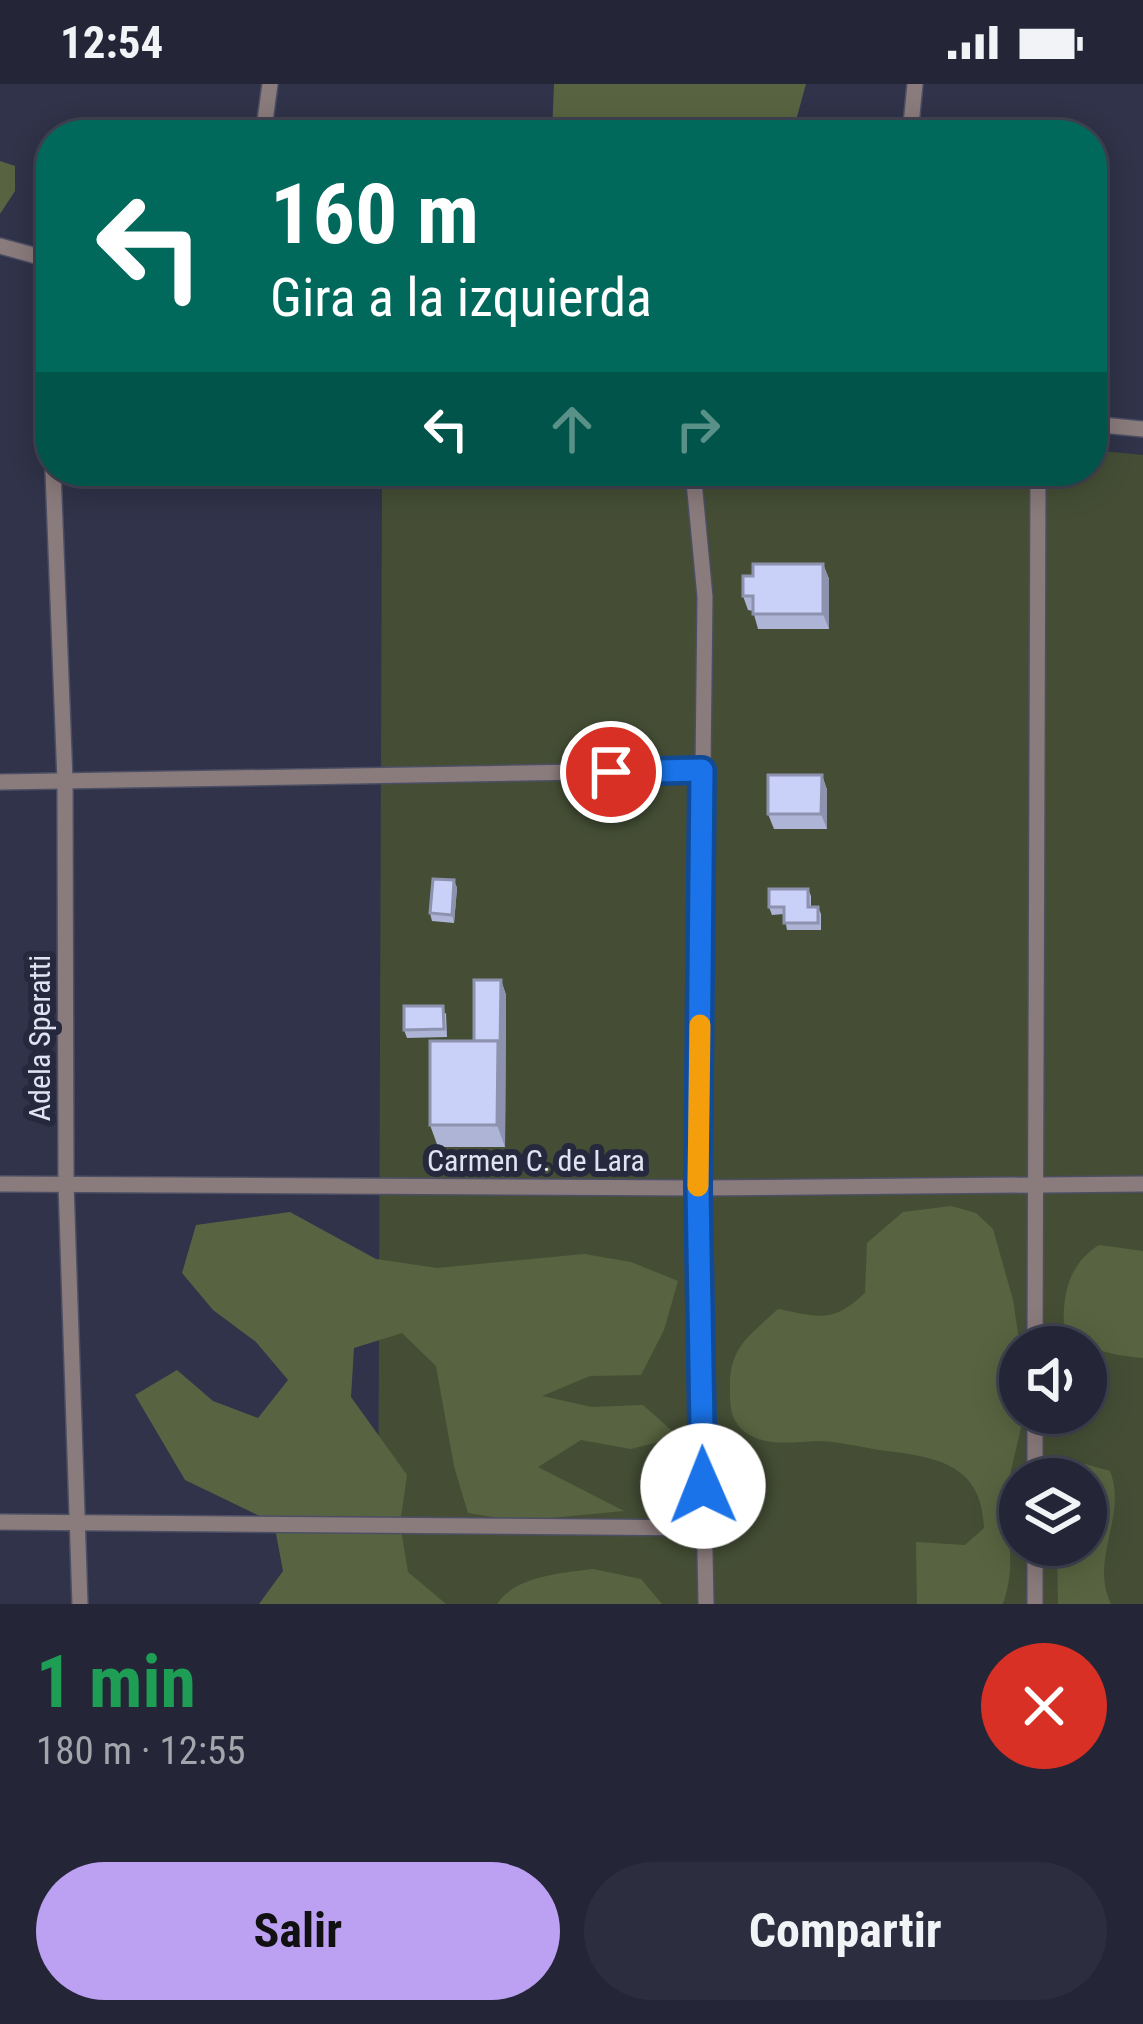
<!DOCTYPE html>
<html lang="es">
<head>
<meta charset="utf-8">
<style>
  body { margin:0; font-family:"Roboto Condensed",sans-serif; background:#2c2e3f; color:#f1f3f6; height:100vh; display:flex; flex-direction:column; font-size:45px; white-space:nowrap }
  * { box-sizing:border-box; margin:0 }
  p { font-size:39px; color:#a3a5ad }
  .icon { flex:none; width:66px; height:66px; fill:none; stroke:currentColor; stroke-width:2; stroke-linecap:round; stroke-linejoin:round }
  .map { position:relative; height:1520px; overflow:hidden }
  .sheet { display:flex; flex-direction:column; background:#242637; flex:1 }
  .sheet>* { flex:none }
  .hud { position:absolute; left:36px; top:36px; width:1071px; height:366px; border-radius:48px; box-shadow:0 6px 30px #0003,0 0 0 3px #414352; background:#00695c; color:#fff; overflow:hidden }
  .fabs { position:absolute; left:999px; top:1242px; display:grid; gap:24px }
  .fabs a { display:grid; place-items:center; width:108px; height:108px; border-radius:50%; background:#242637; box-shadow:0 6px 30px #0003,0 0 0 3px #414352; font-size:60px }
  .pin { position:absolute; display:grid; place-items:center; width:102px; height:102px; color:#fff; margin:-51px; border:6px solid #fff; border-radius:50%; box-shadow:0 3px 12px #0007 }
  .me { position:absolute; width:132px; margin:-66px; rotate:359deg; stroke-linejoin:round; filter:drop-shadow(0 0 9px #0008) }
  .turn { display:flex; align-items:center; gap:42px; height:252px; padding:0 36px; font-size:54px }
  .turn .icon { width:156px; height:156px; stroke-width:2.5 }
  .turn b { display:block; font-size:84px; line-height:102px }
  .lanes { display:flex; align-items:center; height:114px; padding:0 36px; background:#0003; justify-content:center; gap:60px; direction:ltr }
  .lanes .off { opacity:.35 }
  .round { display:grid; place-items:center; flex:none; width:126px; height:126px; border-radius:63px; background:#2c2e3f }
  .head { display:flex; align-items:center; justify-content:space-between; height:204px; padding:0 36px }
  h1 { font-size:72px; font-weight:700; line-height:90px; color:#1e9e55 }
  .button { display:flex; gap:24px; margin-top:auto; padding:24px 36px }
  .button a { flex:1; height:138px; border-radius:72px; background:#bca0f2; color:#111; font-size:48px; font-weight:700; line-height:138px; text-align:center }
  .button a+a { background:#2c2e3f; color:#f1f3f6 }
  .status { display:flex; justify-content:space-between; align-items:center; height:84px; padding:0 60px; background:#242637; direction:ltr }
  .status svg { height:33px; fill:currentColor }
  .map>svg:first-child { display:block }
  .green { fill:#454e35; fill-rule:evenodd }
  .forest { fill:#586441 }
  .lines { fill:none; stroke-linecap:round; stroke-linejoin:round }
  .service-casing { stroke:#4c4f64; stroke-width:18 }
  .service { stroke:#8a7b7c; stroke-width:15 }
  .wall { fill:#aeb4d6 }
  .shaded-wall { fill:#8d92ae }
  .building { fill:#cad1f9; stroke:#8d92ae; stroke-width:3 }
  .route-casing { stroke:#114b97; stroke-width:30 }
  .route { stroke:#1a73e8; stroke-width:21 }
  .slow { stroke:#f59e0b; stroke-width:21 }
  .labels { text-anchor:middle; dominant-baseline:central; stroke-width:12; stroke-linejoin:round; paint-order:stroke }
  .street-label { font-size:30px; fill:#e0e3f1; stroke:#26293e }
</style>
</head>
<body>
<div class="status"><b>12:54</b><svg viewBox="0 0 49 12"><path d="M0 12V9h3v3zM5 12V6h3v6zM10 12V3h3v9zM15 12V0h3v12zM26 1h20v11H26zM47 4h2v5h-2z"/></svg></div>
<div class="map">
<svg width="1143" height="1520" viewBox="0 0 1143 1520">
  <rect width="100%" height="100%" fill="#303349"/>
  <path class="green" d="M1092 366 1143 371V1520H378L382 387H1092ZM1020 1263H1086V1329H1020ZM1020 1395H1086V1461H1020Z"/>
  <g class="forest">
    <polygon points="554,0 806,0 792,51 552,51"/>
    <polygon points="0,77 15,82 15,107 0,130"/>
    <path d="M951 1122 976 1129 993 1145 1013 1216 1020 1263V1329H1024C1019 1357 1009 1387 1007 1415 1005 1458 1018 1473 1003 1520H917L916 1458 965 1461 984 1444C982 1378 934 1373 880 1366 860 1363 837 1357 817 1357 793 1358 765 1363 745 1348 731 1337 730 1323 730 1307 728 1264 749 1252 778 1225 819 1233 832 1240 865 1209L867 1159 903 1128Z"/>
    <polygon points="290,1128 376,1175 437,1184 584,1170 631,1178 678,1197 664,1246 641,1291 590,1292 542,1312 592,1323 643,1321 679,1353 631,1365 581,1356 538,1383 624,1427 518,1437 468,1429 454,1382 436,1282 402,1249 354,1264 351,1313 407,1391 400,1440 408,1488 446,1520 259,1520 283,1487 274,1439 185,1396 135,1311 177,1286 213,1317 258,1334 288,1296 256,1258 213,1226 182,1189 196,1141"/>
    <path d="M1099 1161 1143 1167V1274C1111 1271 1089 1267 1064 1245 1062 1210 1069 1180 1099 1161Z"/>
    <path d="M1085 1380 1110 1387C1128 1432 1089 1475 1111 1520H1058L1057 1461H1086V1395H1070L1074 1384Z"/>
    <path d="M593 1485 641 1495 662 1520H497C515 1492 562 1489 593 1485Z"/>
  </g>
  <g class="lines">
    <defs>
      <g id="service">
        <polyline points="263,51 270,0"/>
        <polyline points="910,51 915,0"/>
        <polyline points="0,162 51,176"/>
        <polyline points="44,175 51,348"/>
        <polyline points="1092,340 1143,345"/>
        <polyline points="53,387 65,697 66,1100 80,1520"/>
        <polyline points="693,387 705,513 698,1104 706,1520"/>
        <polyline points="0,698 702,686"/>
        <polyline points="0,1100 698,1104 1143,1100"/>
        <polyline points="1035,1263 1038,387"/>
        <polyline points="1035,1395 1035,1329"/>
        <polyline points="0,1438 704,1444"/>
        <polyline points="1035,1520 1035,1461"/>
      </g>
    </defs>
    <use href="#service" class="service-casing"/>
    <use href="#service" class="service"/>
  </g>
  <g class="wall">
    <polygon points="823,480 829,495 829,545 758,545 753,527 748,526 743,512 753,492"/>
    <polygon points="822,691 827,706 827,745 774,745 768,730"/>
    <polygon points="454,796 457,804 454,839 432,837 430,829"/>
    <polygon points="808,805 811,812 811,823 818,823 821,830 821,846 787,846 784,830 772,831 769,823"/>
    <polygon points="501,896 506,911 505,1063 438,1063 430,1041 474,957"/>
    <polygon points="446,929 447,953 407,954 404,946"/>
  </g>
  <g class="shaded-wall">
    <polygon points="823,480 829,495 829,545 823,530"/>
    <polygon points="822,691 827,706 827,745 821,730"/>
    <polygon points="454,796 457,804 454,839 452,831"/>
    <polygon points="501,896 506,911 505,1063 497,1041"/>
  </g>
  <g class="building">
    <polygon points="753,480 823,480 823,530 753,530 753,512 743,512 743,492 753,492"/>
    <polygon points="768,691 822,691 821,730 768,730"/>
    <polygon points="433,795 454,796 452,831 430,829"/>
    <polygon points="769,805 808,805 808,823 818,823 818,839 784,839 784,823 769,823"/>
    <polygon points="474,896 501,896 500,964 498,957 474,957"/>
    <polygon points="404,922 443,922 444,945 404,946"/>
    <polygon points="430,957 498,957 497,1041 430,1041"/>
  </g>
  <g class="lines">
    <defs>
      <polyline id="route" points="611,688 702,686 698,1104 703,1402"/>
    </defs>
    <use href="#route" class="route-casing"/>
    <use href="#route" class="route"/>
    <polyline class="slow" points="698,1102 700,941"/>
  </g>
  <g class="labels">
    <g class="street-label">
      <text transform="translate(39 954) rotate(-90)">Adela Speratti</text>
      <text x="536" y="1076">Carmen C. de Lara</text>
    </g>
  </g>
</svg>
<div class="fabs">
<a><svg class="icon" aria-label="sound" viewBox="0 0 24 24"><path d="M4 9h4l5-4v14l-5-4H4zM17 9q2 3 0 6"/></svg></a>
<a><svg class="icon" aria-label="layers" viewBox="0 0 24 24"><path d="M12 4l9 5-9 5-9-5zM3 14l9 5 9-5"/></svg></a>
</div>
<div class="pin" style="left:611px;top:688px;background:#d93025"><svg class="icon" aria-label="arrive" viewBox="0 0 24 24"><path d="M6 21V4h12l-3 4 3 4H6"/></svg></div>
<svg class="me" style="left:703px;top:1402px" viewBox="-20 -20 40 40"><circle r="19" fill="#fff"/><path d="M0-13L10 11 0 6-10 11z" fill="#1a73e8"/></svg>
<div class="hud">
<div class="turn"><svg class="icon" aria-label="left" viewBox="0 0 24 24"><path d="M17 20v-9H6M10 6l-5 5 5 5"/></svg><div><b>160 m</b>Gira a la izquierda</div></div>
<div class="lanes"><svg class="icon" aria-label="left" viewBox="0 0 24 24"><path d="M17 20v-9H6M10 6l-5 5 5 5"/></svg><svg class="icon off" aria-label="ahead" viewBox="0 0 24 24"><path d="M12 20V5M6 11l6-6 6 6"/></svg><svg class="icon off" aria-label="right" viewBox="0 0 24 24"><path d="M7 20v-9h11M14 6l5 5-5 5"/></svg></div>
</div>
</div>
<section class="sheet">
<div class="head"><div><h1>1 min</h1><p>180 m · 12:55</p></div><a class="round" style="background:#d93025;color:#fff"><svg class="icon" aria-label="close" viewBox="0 0 24 24"><path d="M6 6l12 12M18 6L6 18"/></svg></a></div>
<div class="button"><a>Salir</a><a>Compartir</a></div>
</section>
</body>
</html>
